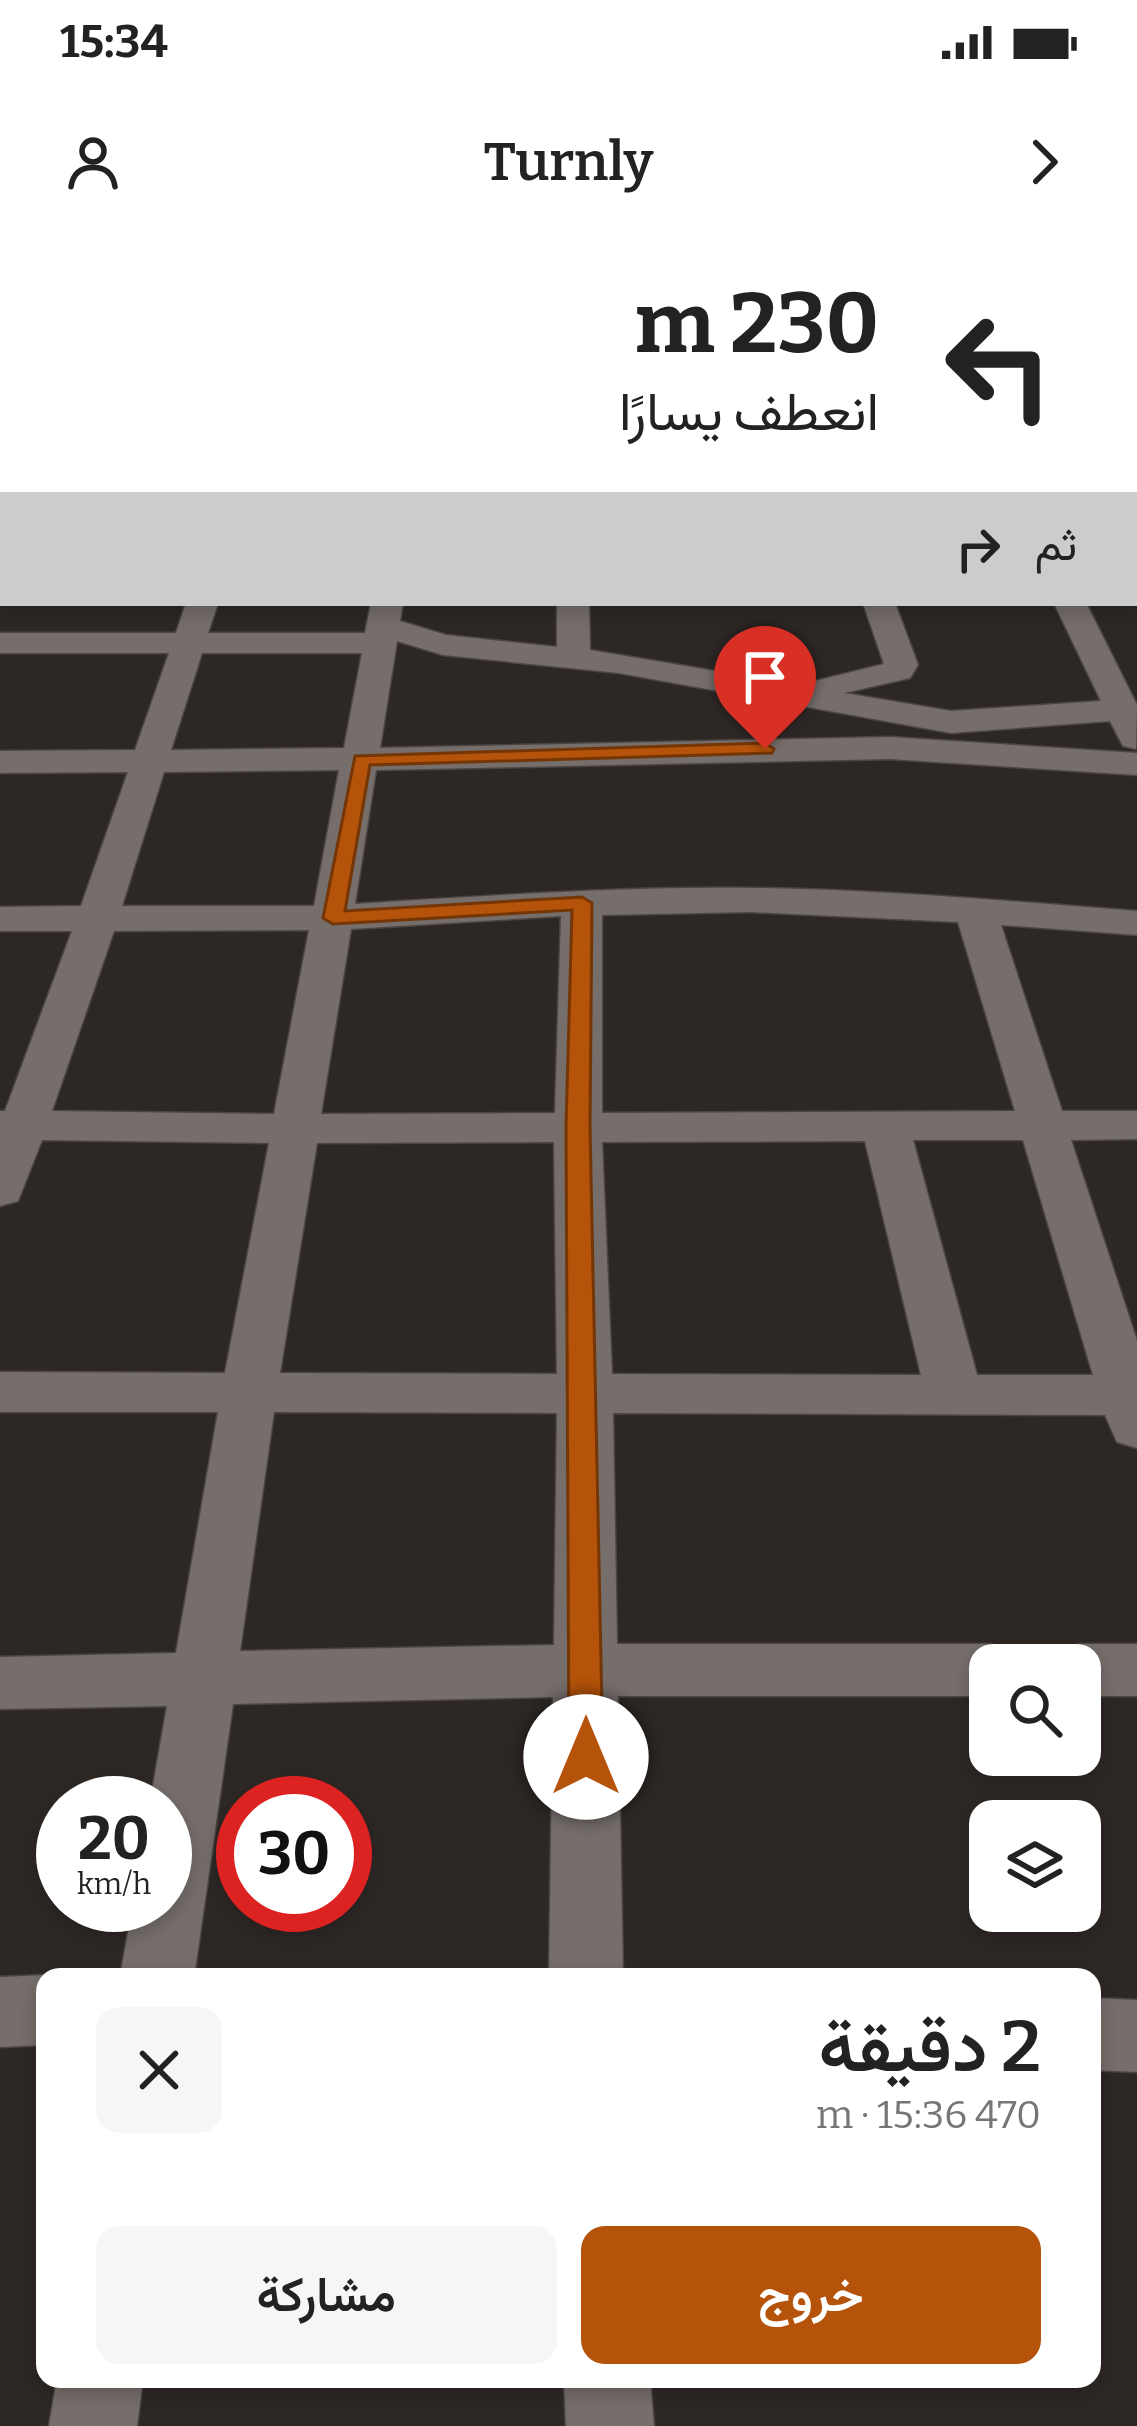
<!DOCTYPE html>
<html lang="ar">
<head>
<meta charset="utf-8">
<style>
  body { margin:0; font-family:Bitter,Vazirmatn,serif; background:#f6f6f6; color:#222; direction:rtl; height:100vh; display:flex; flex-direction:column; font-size:45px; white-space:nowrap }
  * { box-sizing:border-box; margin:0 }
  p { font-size:39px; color:#767676 }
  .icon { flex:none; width:66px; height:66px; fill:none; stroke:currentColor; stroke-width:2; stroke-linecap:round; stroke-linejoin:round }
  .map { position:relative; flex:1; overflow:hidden; direction:ltr }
  .side { position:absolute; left:36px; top:1728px; width:1065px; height:420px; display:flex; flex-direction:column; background:#fff; border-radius:24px; box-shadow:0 6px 18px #0003; direction:rtl }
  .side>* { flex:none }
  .hud { position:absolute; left:0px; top:0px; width:1137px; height:366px; box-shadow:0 6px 18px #0003; direction:rtl; background:#fff; color:#222; overflow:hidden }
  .tools { position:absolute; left:969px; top:1404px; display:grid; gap:24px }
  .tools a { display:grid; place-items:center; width:132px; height:132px; border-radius:24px; background:#fff; box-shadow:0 6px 18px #0003; font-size:60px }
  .speed { position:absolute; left:36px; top:1536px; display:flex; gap:24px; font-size:60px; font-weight:700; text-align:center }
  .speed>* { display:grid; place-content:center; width:156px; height:156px; border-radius:50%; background:#fff; box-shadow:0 6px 18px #0003; line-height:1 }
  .speed small { font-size:30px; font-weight:400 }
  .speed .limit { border:18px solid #d22; background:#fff; color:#111 }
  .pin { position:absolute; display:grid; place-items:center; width:102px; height:102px; color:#fff; margin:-123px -51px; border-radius:50% 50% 50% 0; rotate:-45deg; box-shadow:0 0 12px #0007 }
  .pin .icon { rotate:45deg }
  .me { position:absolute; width:132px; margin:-66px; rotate:0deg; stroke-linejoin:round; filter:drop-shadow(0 0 9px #0008) }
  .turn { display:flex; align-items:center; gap:42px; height:252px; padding:0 60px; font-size:54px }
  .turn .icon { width:156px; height:156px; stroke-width:2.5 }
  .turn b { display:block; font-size:84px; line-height:102px }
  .then { display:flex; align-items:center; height:114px; padding:0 60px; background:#0003; gap:24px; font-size:45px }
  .round { display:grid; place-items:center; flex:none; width:126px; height:126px; border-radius:24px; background:#f6f6f6 }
  .overview { display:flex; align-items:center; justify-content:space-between; height:204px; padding:0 60px }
  h1 { font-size:72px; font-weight:600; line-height:90px }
  .primary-button { display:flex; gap:24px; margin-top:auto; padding:24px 60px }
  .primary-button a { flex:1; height:138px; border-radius:24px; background:#b45309; color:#fff; font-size:48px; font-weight:600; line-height:138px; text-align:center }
  .primary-button a+a { background:#f6f6f6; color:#222 }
  .status { display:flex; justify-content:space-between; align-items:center; height:84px; padding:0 60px; background:#fff; direction:ltr }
  .status svg { height:33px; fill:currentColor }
  header { display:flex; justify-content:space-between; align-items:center; height:156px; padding:0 60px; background:#fff; font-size:54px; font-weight:600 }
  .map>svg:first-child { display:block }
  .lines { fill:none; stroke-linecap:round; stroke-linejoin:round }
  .minor-casing { stroke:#4b4644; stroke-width:3 }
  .minor { fill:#756e6b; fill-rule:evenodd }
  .route { fill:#b45309; stroke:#753606; stroke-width:3 }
</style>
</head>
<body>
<div class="status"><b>15:34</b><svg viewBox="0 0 49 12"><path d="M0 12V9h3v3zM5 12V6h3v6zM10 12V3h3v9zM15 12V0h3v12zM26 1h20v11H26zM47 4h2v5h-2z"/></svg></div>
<header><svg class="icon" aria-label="forward" viewBox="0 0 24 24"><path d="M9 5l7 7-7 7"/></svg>Turnly<svg class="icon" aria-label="person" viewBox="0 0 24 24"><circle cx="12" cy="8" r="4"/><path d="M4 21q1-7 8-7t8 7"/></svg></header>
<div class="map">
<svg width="1137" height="2186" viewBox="0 0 1137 2186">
  <rect width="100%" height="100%" fill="#2e2825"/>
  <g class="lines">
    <defs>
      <g id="minor">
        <polygon points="525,0 559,0 561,3 527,3"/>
        <polygon points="694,0 724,0 726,3 696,3"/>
        <polygon points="776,0 796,0 797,3 777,3"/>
        <polygon points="929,0 949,0 951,3 931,3"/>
        <rect x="1134" y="10" width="3" height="12"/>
        <rect x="1134" y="64" width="3" height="14"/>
        <polygon points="0,80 3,81 3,95 0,94"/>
        <polygon points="0,124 3,124 0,146"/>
        <rect x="1134" y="132" width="3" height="14"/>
        <rect x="0" y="217" width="3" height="16"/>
        <rect x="1134" y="219" width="3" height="16"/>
        <rect x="0" y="293" width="3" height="18"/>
        <rect x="1134" y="294" width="3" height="18"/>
        <path d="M186 363H218L208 393H365L371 363H403L400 381 446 395 557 407V363H589L590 410 799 445 884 424 863 363H895L918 425 910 438 844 453 951 471 1101 461 1054 363H1086L1137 465 1136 509 1123 506 1110 481 951 493 619 433 443 415 397 401 380 508 890 497 1137 513V535L890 519 376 530 355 664C488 656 622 646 755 648 883 650 1010 661 1137 671V695L1001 685 1062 871H1137V899L1071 900 1137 1101V1208L1117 1202 1105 1175 613 1173 617 1404H990L1013 1411 1020 1425H990V1456H618L623 1737H549L553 1457 233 1464 194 1737H120L133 1665H165V1563H150L167 1466 0 1469V1417L176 1413 218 1172H0V1132L225 1133 269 903 42 900 18 961 0 966V871H5L72 691H0V667L81 666 128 532 0 533V511L135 510 169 413H0V393H176ZM202 413H362L344 508 171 510ZM339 530 314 666H122L164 532ZM751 672 958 682 1015 871 602 873V675ZM561 676 555 873 321 874 351 689ZM309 690 274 874 52 871 114 691ZM913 900H1023L1093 1135H977ZM865 901 921 1135 612 1134 602 902ZM554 902 557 1134 280 1133 317 903ZM274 1172 557 1173 554 1405 240 1411Z"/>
        <polygon points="1080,1404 1137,1404 1137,1456 1080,1456 1080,1425 1050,1425 1057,1411"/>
        <polygon points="45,1735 51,1737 45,1737 45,1805 0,1807 0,1737"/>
        <polygon points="1092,1758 1137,1760 1137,1832 1092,1830"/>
        <polygon points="57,2139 143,2139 137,2186 49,2186"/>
        <polygon points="564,2139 650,2139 654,2186 566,2186"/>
      </g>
    </defs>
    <use href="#minor" class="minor-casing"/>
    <use href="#minor" class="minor"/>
  </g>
  <polygon class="route" points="765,503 774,509 772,513 370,525 345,671 582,657 592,663 590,886 603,1517 598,1528 586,1532 574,1528 569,1517 566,886 572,670 333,684 323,678 355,516"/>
</svg>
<div class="tools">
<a><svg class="icon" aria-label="search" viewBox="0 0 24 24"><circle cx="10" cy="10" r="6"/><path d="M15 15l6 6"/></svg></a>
<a><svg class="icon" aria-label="layers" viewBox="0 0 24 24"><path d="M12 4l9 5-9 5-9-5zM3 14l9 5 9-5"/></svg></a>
</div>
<div class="speed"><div>20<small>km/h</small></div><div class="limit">30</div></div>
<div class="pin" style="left:765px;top:509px;background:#d93025"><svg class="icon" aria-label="arrive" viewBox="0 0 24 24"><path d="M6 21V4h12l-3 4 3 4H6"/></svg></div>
<svg class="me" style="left:586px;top:1517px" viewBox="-20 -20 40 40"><circle r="19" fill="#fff"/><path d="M0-13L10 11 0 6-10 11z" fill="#b45309"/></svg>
<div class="hud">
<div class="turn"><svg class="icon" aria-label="left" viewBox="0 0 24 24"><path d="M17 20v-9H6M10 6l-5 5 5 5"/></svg><div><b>230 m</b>انعطف يسارًا</div></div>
<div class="then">ثم<svg class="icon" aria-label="right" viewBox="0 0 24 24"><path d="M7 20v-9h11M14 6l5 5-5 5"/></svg></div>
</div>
<section class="side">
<div class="overview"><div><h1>2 دقيقة</h1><p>470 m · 15:36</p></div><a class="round"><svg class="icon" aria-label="close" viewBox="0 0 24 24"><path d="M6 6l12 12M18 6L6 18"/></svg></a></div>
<div class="primary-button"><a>خروج</a><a>مشاركة</a></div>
</section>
</div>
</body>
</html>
